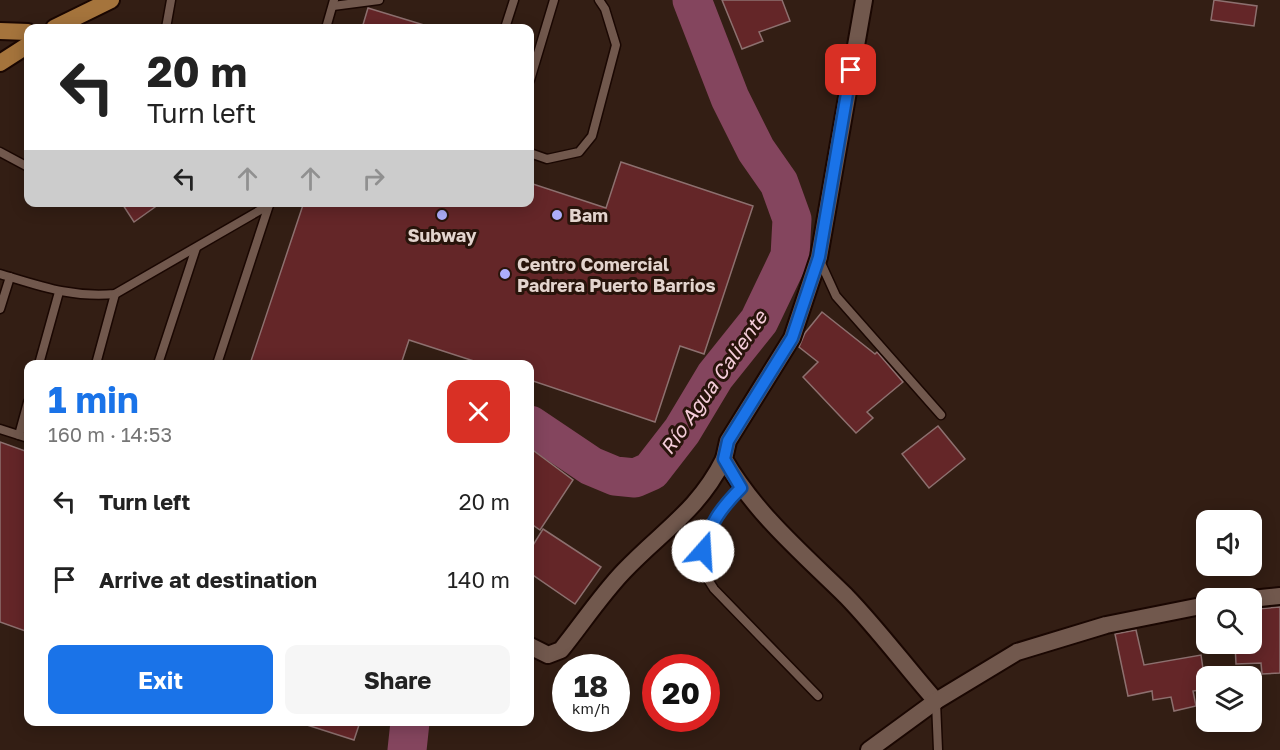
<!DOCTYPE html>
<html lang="en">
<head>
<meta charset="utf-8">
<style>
  body { margin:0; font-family:"Golos Text",sans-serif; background:#f6f6f6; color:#222; height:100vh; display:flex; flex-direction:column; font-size:22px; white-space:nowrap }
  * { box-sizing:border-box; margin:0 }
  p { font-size:20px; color:#767676 }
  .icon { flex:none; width:33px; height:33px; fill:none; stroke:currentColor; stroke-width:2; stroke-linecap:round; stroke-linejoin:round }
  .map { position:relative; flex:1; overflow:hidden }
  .side { position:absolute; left:24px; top:360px; width:510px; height:366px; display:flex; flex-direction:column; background:#fff; border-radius:12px; box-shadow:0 3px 15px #0003 }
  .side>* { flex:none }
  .top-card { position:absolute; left:24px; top:24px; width:510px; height:183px; border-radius:12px; box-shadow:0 3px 15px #0003; background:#fff; color:#222; overflow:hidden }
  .tools { position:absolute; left:1196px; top:510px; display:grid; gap:12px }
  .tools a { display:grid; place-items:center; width:66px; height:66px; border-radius:12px; background:#fff; box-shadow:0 3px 15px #0003; font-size:30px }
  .speed { position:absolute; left:552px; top:654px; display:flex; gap:12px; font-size:30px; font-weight:700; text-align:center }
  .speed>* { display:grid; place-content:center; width:78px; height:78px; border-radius:50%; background:#fff; box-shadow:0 3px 15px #0003; line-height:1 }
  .speed small { font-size:15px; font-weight:400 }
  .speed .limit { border:9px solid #d22; background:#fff; color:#111 }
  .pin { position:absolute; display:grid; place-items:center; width:51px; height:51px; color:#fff; margin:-26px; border-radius:12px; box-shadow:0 3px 9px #0006 }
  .me { position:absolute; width:66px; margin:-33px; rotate:19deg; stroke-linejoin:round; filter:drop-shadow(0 0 4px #0008) }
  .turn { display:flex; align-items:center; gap:21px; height:126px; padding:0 24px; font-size:27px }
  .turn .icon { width:78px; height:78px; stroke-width:2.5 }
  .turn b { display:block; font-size:42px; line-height:51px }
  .lanes { display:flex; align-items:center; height:57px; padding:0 24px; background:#0003; justify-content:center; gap:30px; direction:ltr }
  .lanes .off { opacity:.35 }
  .round { display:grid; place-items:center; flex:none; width:63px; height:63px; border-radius:12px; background:#f6f6f6 }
  .headline { display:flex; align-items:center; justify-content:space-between; height:102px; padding:0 24px }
  h1 { font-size:36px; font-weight:700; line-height:45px; color:#1a73e8 }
  .button { display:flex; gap:12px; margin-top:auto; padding:12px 24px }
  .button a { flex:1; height:69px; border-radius:12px; background:#1a73e8; color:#fff; font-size:24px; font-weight:700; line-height:69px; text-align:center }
  .button a+a { background:#f6f6f6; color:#222 }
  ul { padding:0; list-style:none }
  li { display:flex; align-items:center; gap:18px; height:78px; padding:0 24px }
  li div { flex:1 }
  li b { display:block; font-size:22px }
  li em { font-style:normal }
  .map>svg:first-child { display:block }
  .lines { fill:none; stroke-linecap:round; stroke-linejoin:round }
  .river { stroke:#84455e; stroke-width:39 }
  .building { fill:#642628; stroke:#8d706f; stroke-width:1.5 }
  .service-casing { stroke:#1a0702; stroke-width:11 }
  .minor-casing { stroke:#1a0702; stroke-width:20 }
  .primary-casing { stroke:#1a0702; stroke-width:20 }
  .service { stroke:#71584d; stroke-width:8 }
  .minor { stroke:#71584d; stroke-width:16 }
  .primary { stroke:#a5743c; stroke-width:16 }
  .route-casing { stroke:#114b97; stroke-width:15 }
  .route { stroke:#1a73e8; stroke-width:10 }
  .poi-dot { fill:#adaefb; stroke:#28140b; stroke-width:2 }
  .labels { text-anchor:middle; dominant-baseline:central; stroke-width:6; stroke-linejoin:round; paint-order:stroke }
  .poi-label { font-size:18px; font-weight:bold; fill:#e3d4ce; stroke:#28140b; text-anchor:start }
  .water-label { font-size:20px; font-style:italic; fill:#f5cdda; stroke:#28140b }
</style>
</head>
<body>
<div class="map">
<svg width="1280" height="750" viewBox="0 0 1280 750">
  <rect width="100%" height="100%" fill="#331e14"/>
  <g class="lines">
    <g class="river">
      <polyline points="530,425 591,466 615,476 635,478 651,471 682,431 715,376 759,321 790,256 792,219 779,183 756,150 730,98 692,0"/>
      <polyline points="407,750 410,722"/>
    </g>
  </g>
  <g class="building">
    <polygon points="722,0 782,0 790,21 759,32 763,41 742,49"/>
    <polygon points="1214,0 1257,6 1254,26 1211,20"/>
    <polygon points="368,8 424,25 423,28 362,28"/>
    <polygon points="621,162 753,206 704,354 680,346 655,422 530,380 530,364 483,364 409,340 401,364 250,364 304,202 530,202 530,183 606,208"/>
    <polygon points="121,202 162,202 134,222"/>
    <polygon points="822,312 875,354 877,352 903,382 867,412 873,418 856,433 803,377 818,362 799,347 805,333"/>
    <polygon points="938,426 965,459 929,488 902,454"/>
    <polygon points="0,442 28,452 28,632 0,622"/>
    <polygon points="530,448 573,480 540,530 530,523"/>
    <polygon points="543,529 601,567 575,604 530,573 530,550"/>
    <polygon points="1280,607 1280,673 1262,674 1261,663 1236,664 1235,644 1260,641 1257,609"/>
    <polygon points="1136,630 1144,665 1201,655 1206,689 1193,691 1196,706 1174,711 1171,697 1153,700 1152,691 1128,696 1115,634"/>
    <polygon points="308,722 360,722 354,740 307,725"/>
  </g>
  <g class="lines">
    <defs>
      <g id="service">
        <polyline points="333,6 379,0"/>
        <polyline points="166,28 171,0"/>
        <polyline points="326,28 334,0"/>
        <polyline points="505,28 514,0"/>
        <polyline points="530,80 554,0"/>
        <polyline points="0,152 28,167"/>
        <polyline points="530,153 547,159 579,152 592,136 616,45 605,9 599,0"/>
        <polyline points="820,261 836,296 941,415"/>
        <path d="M0 274C40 286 72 298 115 294L269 205"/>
        <polyline points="0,309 10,277"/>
        <polyline points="39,364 59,292"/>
        <polyline points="96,364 115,294"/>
        <polyline points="158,364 196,248"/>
        <polyline points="217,364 270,202"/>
        <polyline points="0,429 28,438"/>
        <polyline points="19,435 28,402"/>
        <path d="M741 487C716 514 708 531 700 567L714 589 818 696"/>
        <polyline points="936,702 938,750"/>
      </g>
      <g id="minor">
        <path d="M864 0 819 257 792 338 728 441 724 459C755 513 801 552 846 596 878 629 906 667 936 701"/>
        <polyline points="1251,599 1280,596"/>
        <path d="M530 646 548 655 561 650C582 624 601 595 624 571 662 531 698 511 724 459"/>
        <polyline points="869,750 936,701 1017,652 1106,625 1206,605"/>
      </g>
      <g id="primary">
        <polyline points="54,28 111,0"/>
        <polyline points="0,31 28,32"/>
        <polyline points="0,63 28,45"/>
      </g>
    </defs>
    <use href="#service" class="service-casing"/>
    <use href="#minor" class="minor-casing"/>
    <use href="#primary" class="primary-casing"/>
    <use href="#service" class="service"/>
    <use href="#minor" class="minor"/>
    <use href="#primary" class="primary"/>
  </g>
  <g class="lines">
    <defs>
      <path id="route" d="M703 551C709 524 722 507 741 488L724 459 728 441 792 338 819 257 851 70"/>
    </defs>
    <use href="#route" class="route-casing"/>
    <use href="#route" class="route"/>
  </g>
  <g class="poi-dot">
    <circle cx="442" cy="215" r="6"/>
    <circle cx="557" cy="215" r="6"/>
    <circle cx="505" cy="274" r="6"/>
  </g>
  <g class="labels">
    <g class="poi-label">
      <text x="569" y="215">Bam</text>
      <text x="442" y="235" text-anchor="middle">Subway</text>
      <text x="517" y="264">Centro Comercial<tspan x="517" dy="21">Padrera Puerto Barrios</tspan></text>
    </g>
    <g class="water-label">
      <text transform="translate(713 382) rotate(-55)">Río Agua Caliente</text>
    </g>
  </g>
</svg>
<div class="tools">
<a><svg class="icon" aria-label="sound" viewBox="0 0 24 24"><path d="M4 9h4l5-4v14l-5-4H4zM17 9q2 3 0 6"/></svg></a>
<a><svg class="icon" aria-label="search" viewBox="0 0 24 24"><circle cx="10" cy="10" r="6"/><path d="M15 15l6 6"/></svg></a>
<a><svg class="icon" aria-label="layers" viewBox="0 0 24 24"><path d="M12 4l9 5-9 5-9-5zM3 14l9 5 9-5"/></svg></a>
</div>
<div class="speed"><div>18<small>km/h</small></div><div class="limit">20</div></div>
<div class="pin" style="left:851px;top:70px;background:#d93025"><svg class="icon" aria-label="arrive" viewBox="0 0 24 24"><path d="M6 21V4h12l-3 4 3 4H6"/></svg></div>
<svg class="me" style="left:703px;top:551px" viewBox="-20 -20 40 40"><circle r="19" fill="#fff"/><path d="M0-13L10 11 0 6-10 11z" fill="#1a73e8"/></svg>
<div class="top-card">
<div class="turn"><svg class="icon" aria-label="left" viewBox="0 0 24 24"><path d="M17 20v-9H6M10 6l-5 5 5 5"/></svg><div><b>20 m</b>Turn left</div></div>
<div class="lanes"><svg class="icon" aria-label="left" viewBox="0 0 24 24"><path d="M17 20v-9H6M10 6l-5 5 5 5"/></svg><svg class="icon off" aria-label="ahead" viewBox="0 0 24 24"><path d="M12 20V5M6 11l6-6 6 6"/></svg><svg class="icon off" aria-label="ahead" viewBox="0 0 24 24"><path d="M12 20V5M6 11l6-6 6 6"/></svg><svg class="icon off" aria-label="right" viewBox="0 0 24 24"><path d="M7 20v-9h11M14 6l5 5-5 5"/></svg></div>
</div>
<section class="side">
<div class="headline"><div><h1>1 min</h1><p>160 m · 14:53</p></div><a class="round" style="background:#d93025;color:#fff"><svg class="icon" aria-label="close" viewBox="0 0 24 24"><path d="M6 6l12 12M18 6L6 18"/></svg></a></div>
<ul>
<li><svg class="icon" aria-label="left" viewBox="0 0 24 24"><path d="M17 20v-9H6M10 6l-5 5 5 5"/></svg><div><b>Turn left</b></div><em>20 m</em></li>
<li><svg class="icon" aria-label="arrive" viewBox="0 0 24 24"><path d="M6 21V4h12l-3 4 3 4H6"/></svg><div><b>Arrive at destination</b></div><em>140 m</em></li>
</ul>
<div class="button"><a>Exit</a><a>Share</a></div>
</section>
</div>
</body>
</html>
